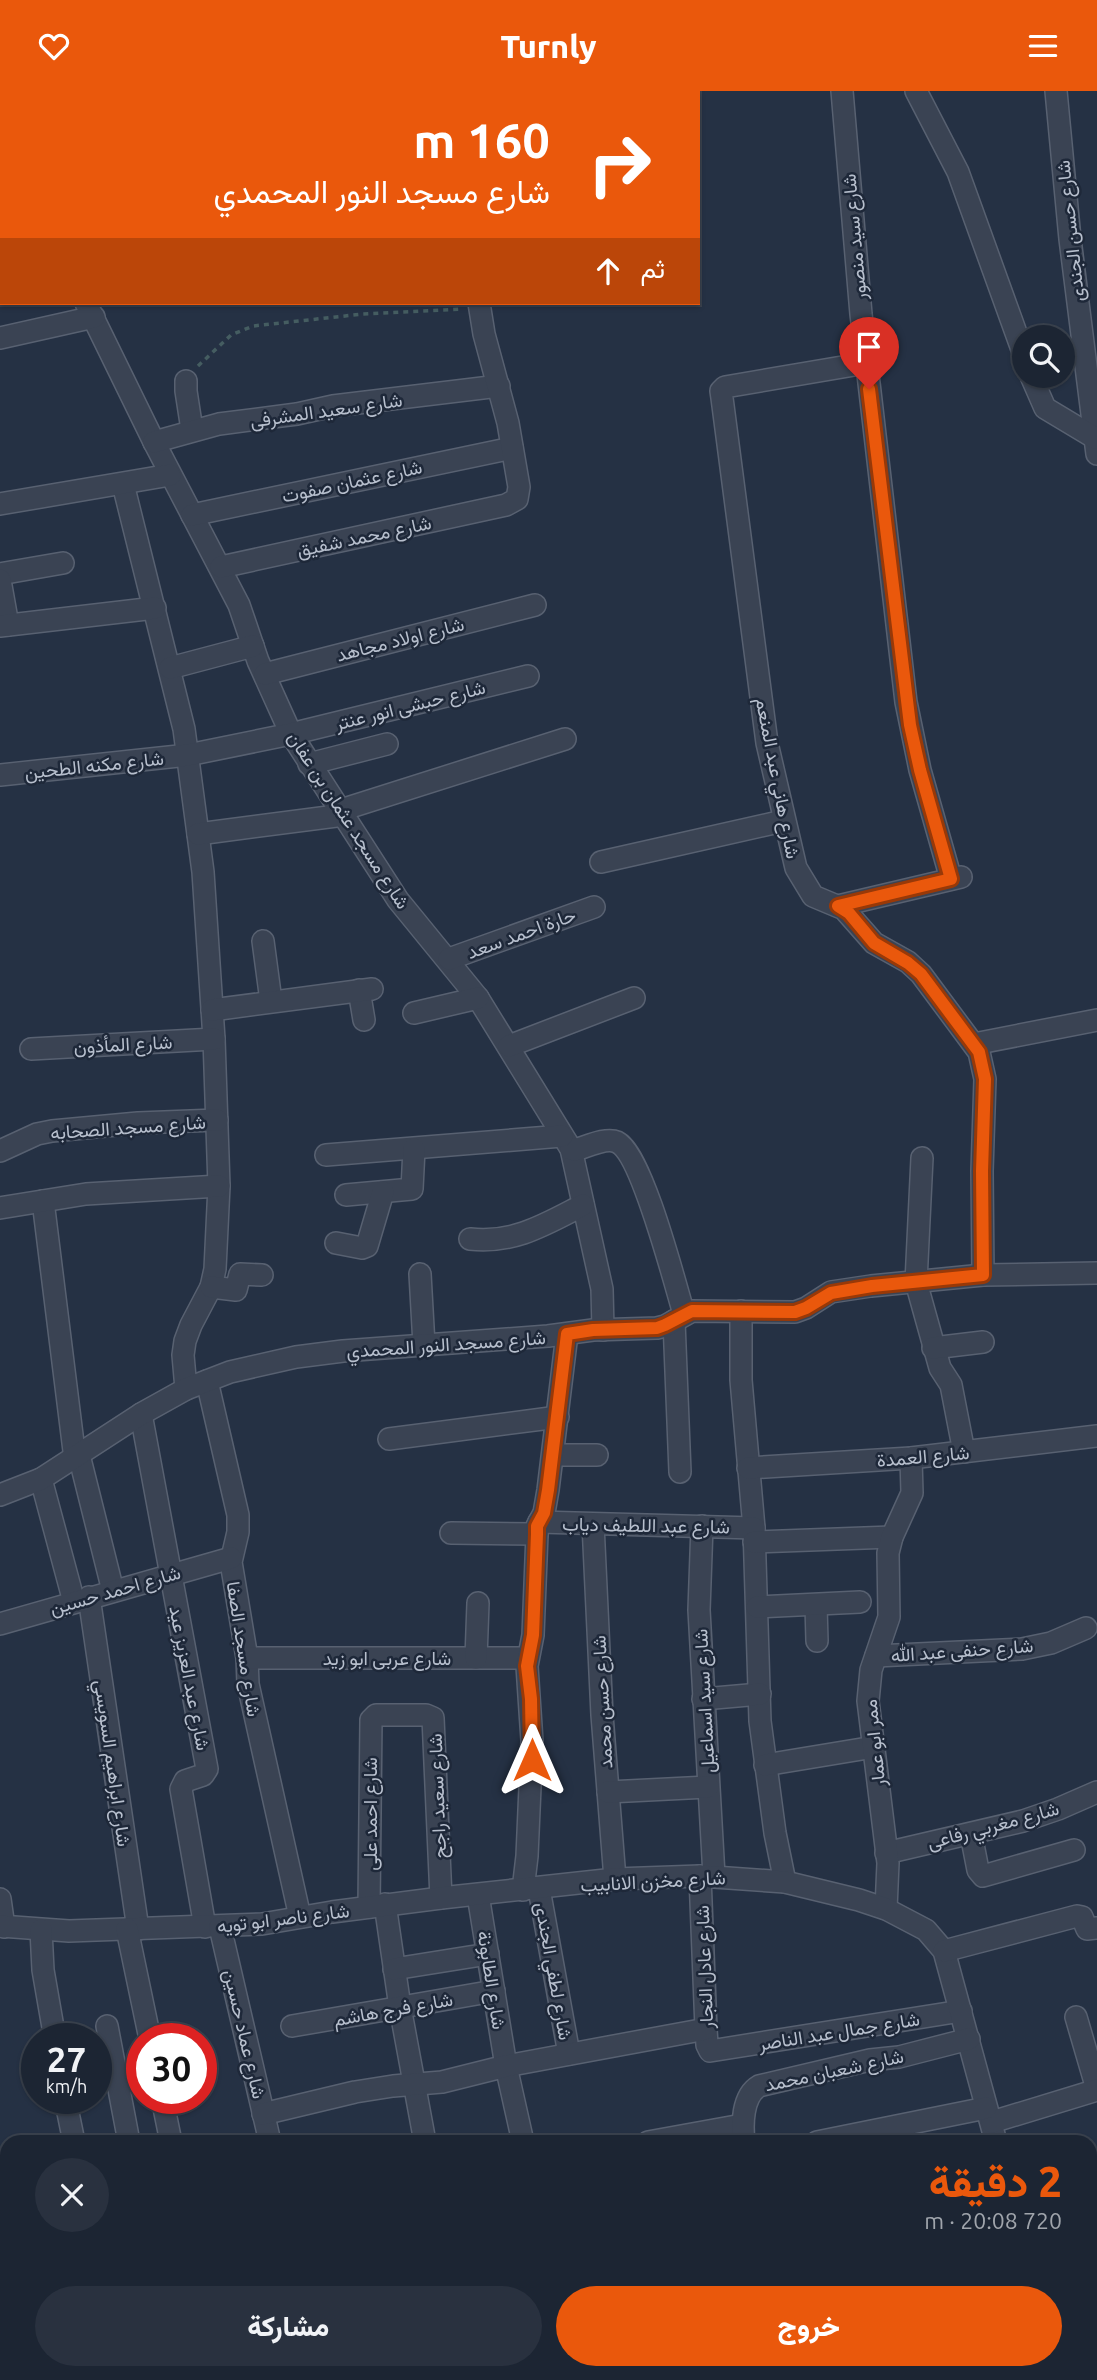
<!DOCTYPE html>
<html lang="ar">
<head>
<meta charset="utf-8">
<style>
  body { margin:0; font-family:Ubuntu,Vazirmatn,sans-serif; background:#29313f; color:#f1f3f6; direction:rtl; height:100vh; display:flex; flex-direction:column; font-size:26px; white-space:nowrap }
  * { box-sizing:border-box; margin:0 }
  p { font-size:23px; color:#a0a5ac }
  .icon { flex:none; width:38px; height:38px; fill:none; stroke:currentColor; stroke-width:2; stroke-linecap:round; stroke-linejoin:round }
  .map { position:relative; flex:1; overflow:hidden; direction:ltr }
  .panel { position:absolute; left:0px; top:2044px; width:1097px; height:245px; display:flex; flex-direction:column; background:#1c2533; border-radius:21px 21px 0 0; box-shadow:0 2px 5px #0004,0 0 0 2px #3a424e; direction:rtl }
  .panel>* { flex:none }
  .guide { position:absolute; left:0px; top:0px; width:700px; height:214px; box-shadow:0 2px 5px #0004,0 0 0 2px #3a424e; direction:rtl; background:#ea580c; color:#fff; overflow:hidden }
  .tools { position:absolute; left:1012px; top:234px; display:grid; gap:14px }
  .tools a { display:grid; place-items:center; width:63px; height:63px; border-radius:50%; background:#1c2533; box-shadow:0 2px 5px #0004,0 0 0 2px #3a424e; font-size:35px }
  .speed { position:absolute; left:21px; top:1932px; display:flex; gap:14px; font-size:35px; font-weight:700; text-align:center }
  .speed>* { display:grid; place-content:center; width:91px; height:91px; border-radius:50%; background:#1c2533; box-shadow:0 2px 5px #0004,0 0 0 2px #3a424e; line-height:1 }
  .speed small { font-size:18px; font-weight:400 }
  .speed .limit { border:10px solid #d22; background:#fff; color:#111 }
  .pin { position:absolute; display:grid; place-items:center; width:60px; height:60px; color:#fff; margin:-72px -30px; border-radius:50% 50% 50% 0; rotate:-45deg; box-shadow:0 0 7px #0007 }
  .pin .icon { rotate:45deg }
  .me { position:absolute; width:77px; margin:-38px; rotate:0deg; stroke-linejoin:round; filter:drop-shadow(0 0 5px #0008) }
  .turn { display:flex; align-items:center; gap:24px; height:147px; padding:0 35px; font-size:32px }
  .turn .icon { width:91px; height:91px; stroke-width:2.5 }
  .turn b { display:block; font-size:49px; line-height:60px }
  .then { display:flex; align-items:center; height:66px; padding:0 35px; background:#0003; gap:14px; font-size:26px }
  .round { display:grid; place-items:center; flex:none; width:74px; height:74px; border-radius:37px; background:#29313f }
  .head { display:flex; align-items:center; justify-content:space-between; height:119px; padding:0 35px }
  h1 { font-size:42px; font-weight:800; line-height:52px; color:#ea580c }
  .cta { display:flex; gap:14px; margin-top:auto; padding:14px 35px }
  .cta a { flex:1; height:80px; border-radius:42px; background:#ea580c; color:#fff; font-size:28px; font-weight:800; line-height:80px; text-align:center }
  .cta a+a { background:#29313f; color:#f1f3f6 }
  header { display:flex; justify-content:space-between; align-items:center; height:91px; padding:0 35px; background:#ea580c; color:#fff; font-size:32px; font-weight:800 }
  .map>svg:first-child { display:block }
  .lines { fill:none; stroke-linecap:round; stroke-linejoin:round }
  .canal { stroke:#384b6c; stroke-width:19 }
  .minor-casing { stroke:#586171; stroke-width:24 }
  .path { stroke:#455d61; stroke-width:3.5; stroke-dasharray:5 5; stroke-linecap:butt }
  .minor { stroke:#3a4353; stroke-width:21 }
  .route-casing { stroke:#983908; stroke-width:18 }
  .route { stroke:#ea580c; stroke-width:12 }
  .labels { text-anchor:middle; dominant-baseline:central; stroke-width:5; stroke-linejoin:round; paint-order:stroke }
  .street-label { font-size:19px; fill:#b7bfcd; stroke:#1e2839 }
</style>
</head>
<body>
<header><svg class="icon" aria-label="menu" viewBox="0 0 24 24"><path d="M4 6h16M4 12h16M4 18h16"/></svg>Turnly<svg class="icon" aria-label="heart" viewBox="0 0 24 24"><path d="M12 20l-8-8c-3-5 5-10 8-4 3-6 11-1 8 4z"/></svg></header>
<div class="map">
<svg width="1097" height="2289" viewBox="0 0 1097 2289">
  <rect width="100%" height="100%" fill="#253144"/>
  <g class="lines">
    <g class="canal">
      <polyline points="1090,2217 1097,2216"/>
      <polyline points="525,2289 583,2282"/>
    </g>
    <defs>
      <g id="minor">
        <polyline points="60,0 61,2"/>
        <polyline points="453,0 453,2"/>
        <polyline points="842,0 861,223 906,611 920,679 951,788"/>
        <polyline points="916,0 958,81 1024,264"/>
        <polyline points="1056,0 1070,148 1097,363"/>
        <polyline points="0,9 2,9"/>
        <polyline points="0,161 2,162"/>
        <polyline points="86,212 154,351 239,514 258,570 291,643 398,809 478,907 571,1058 602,1198 603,1239"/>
        <polyline points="0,247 94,226"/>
        <polyline points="866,272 725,296 721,300 722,307 767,652 796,777 813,805 844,818 874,852 908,871 921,883 979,961 985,988 982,1080 983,1184"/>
        <polyline points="1031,285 1045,317 1095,347"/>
        <polyline points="186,290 186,300 192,339"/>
        <polyline points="154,351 219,333 297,323 333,315 499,295"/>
        <polyline points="123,393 184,638 203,781 214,948 219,1095 215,1178 211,1196 191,1234 185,1250 183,1264 186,1298"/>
        <polyline points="0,413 170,384"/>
        <polyline points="192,424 512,357"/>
        <polyline points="221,476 506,414 517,408 519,396 508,332 484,243 479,212"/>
        <polyline points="0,483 63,472"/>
        <polyline points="0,489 8,534"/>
        <polyline points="0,535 155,517"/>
        <polyline points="170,577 253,555"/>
        <polyline points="265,583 535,514"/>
        <polyline points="309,673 387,653"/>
        <polyline points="0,684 188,664 291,643 528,585"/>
        <polyline points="341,719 565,648"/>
        <polyline points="198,743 344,724"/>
        <polyline points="601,771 783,730"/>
        <polyline points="838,815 961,786"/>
        <polyline points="263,850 271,910"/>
        <polyline points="449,868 594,816"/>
        <polyline points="359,899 364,929"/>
        <polyline points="212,919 372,898"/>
        <polyline points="414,922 478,907"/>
        <polyline points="974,953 1097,929"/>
        <polyline points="509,955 634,907"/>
        <polyline points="31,958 214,948"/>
        <path d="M571 1058 575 1059C586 1056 606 1046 617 1051 642 1063 675 1193 684 1223"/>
        <polyline points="0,1060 37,1043 52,1040 138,1032 217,1029"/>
        <polyline points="326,1064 562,1045"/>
        <polyline points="922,1067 916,1191 940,1277 951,1294 964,1361"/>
        <polyline points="346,1104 412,1098 414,1058"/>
        <polyline points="43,1110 75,1368"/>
        <polyline points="0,1117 86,1103 219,1095"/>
        <path d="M470 1148C514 1153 546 1133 583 1114"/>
        <polyline points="336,1152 362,1157 367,1155 383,1101"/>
        <polyline points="420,1183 424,1254"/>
        <polyline points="211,1196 236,1199 240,1183 262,1184"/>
        <polyline points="741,1220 741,1289 754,1437 760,1630 775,1742 785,1791"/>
        <polyline points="674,1230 680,1381"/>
        <polyline points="933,1257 983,1251"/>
        <polyline points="207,1290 238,1424 238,1441 231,1471 247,1567 248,1593 300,1826"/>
        <polyline points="141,1323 207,1678 203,1684 185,1690 181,1698 205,1836"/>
        <polyline points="389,1348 558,1326"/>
        <polyline points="79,1364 113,1500"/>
        <polyline points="553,1364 597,1364"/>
        <polyline points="748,1377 911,1367 1097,1345"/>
        <polyline points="41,1388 74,1511"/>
        <polyline points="0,1404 41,1388 141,1323 186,1298 230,1281 296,1266 343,1260 548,1245 593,1239 657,1237 665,1235 692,1220 795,1221 806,1217 831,1201 871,1195 983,1184 1097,1182"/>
        <polyline points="539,1431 754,1437"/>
        <polyline points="593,1433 602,1624 615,1788"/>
        <polyline points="702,1435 699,1519 714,1785"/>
        <polyline points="451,1442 537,1443"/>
        <polyline points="754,1451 892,1446"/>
        <polyline points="89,1506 138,1838"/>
        <polyline points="816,1514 817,1550"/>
        <polyline points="757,1516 860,1511"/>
        <polyline points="0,1533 231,1467"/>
        <polyline points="876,1565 1022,1558 1051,1552 1086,1537"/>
        <polyline points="247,1567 528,1567"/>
        <polyline points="476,1567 478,1512"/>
        <polyline points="703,1608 760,1603"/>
        <polyline points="765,1674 874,1656"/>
        <polyline points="608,1701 708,1696"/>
        <polyline points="971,1743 978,1779 983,1785 1074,1759"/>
        <polyline points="886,1762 1023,1730 1058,1718 1097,1701"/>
        <polyline points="700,1785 706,1938 707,1954 710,1960 961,1920"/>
        <polyline points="539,1798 569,1963"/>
        <polyline points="523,1799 527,1765 532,1650 527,1575 533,1544 537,1443 537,1435 544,1422 548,1399 567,1243"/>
        <polyline points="478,1804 506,1975 523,2051"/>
        <polyline points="0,1808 4,1836"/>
        <polyline points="385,1813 400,1916 425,2051"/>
        <polyline points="369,1816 371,1629 376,1624 426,1624 433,1627 441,1807"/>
        <polyline points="886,1818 888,1772 868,1610 871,1579 889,1526 888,1462 892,1446 912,1402 911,1367"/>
        <polyline points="0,1835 69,1840 262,1833 332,1821 441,1807 615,1788 700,1785 785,1791 859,1809 886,1818 926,1839 944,1860 996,2051"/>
        <polyline points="220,1836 270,2051"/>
        <polyline points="127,1838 150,1948"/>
        <polyline points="41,1839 43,1879 55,1948"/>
        <polyline points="944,1860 1077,1825 1082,1826 1087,1838 1097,1837"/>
        <polyline points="394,1878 488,1863"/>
        <polyline points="1076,1926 1097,1998"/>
        <polyline points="107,1935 129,2051"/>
        <polyline points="292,1935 494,1900"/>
        <polyline points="65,2007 74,2051"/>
        <polyline points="162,2007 171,2051"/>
        <polyline points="263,2023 355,2001 393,1995 442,1991 506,1975 706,1938"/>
        <polyline points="992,2031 1097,1999"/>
        <polyline points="648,2051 742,2034"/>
        <path d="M744 2051C742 2034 742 2005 759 1995L870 1969 899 1966 969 1948"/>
        <polyline points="817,2051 986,2017"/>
        <polyline points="1090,2199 1097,2198"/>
        <polyline points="1090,2263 1097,2262"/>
        <polyline points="114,2282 115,2289"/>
        <polyline points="172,2282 174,2289"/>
        <polyline points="1061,2282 1064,2289"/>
        <polyline points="205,2289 274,2282"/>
        <polyline points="831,2289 902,2282"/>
      </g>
    </defs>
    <use href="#minor" class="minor-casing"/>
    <polyline class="path" points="198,275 231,244 253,235 363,223 462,218"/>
    <use href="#minor" class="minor"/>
  </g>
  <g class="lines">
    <defs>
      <polyline id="route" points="532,1669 531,1608 527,1575 533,1544 537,1443 537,1435 544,1422 548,1399 567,1243 593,1239 657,1237 665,1234 692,1220 795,1221 806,1217 831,1202 872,1195 983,1184 982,1080 985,988 979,961 921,883 908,872 874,852 849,822 838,815 951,788 920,679 910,634 869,298"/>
    </defs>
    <use href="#route" class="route-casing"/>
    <use href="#route" class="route"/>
  </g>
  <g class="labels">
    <g class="street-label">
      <text transform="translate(1070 140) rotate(-96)">شارع حسن الجندى</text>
      <text transform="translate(854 146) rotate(-95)">شارع سيد منصور</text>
      <text transform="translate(326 319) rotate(-8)">شارع سعيد المشرفى</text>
      <text transform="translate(352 390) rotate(-12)">شارع عثمان صفوت</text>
      <text transform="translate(364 445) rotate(-12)">شارع محمد شفيق</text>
      <text transform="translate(400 548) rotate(-14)">شارع اولاد مجاهد</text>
      <text transform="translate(410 614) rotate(-14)">شارع حبشى انور عنتر</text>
      <text transform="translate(94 674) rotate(-6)">شارع مكنه الطحين</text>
      <text transform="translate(778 687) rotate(79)">شارع هاني عبد المنعم</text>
      <text transform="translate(349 729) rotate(57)">شارع مسجد عثمان بن عفان</text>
      <text transform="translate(521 842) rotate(-20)">حارة احمد سعد</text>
      <text transform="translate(123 953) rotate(-3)">شارع المأذون</text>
      <text transform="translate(128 1036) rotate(-4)">شارع مسجد الصحابه</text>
      <text transform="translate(446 1253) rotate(-4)">شارع مسجد النور المحمدي</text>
      <text transform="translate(923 1365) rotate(-5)">شارع العمدة</text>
      <text transform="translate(646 1434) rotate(1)">شارع عبد اللطيف دياب</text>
      <text transform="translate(115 1499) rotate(-16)">شارع احمد حسين</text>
      <text transform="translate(244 1558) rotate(81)">شارع مسجد الصفا</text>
      <text transform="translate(962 1559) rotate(-4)">شارع حنفى عبد الله</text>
      <text x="387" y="1567">شارع عربى ابو زيد</text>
      <text transform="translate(190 1587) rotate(79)">شارع عبد العزيز عيد</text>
      <text transform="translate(704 1610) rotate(-93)">شارع سيد اسماعيل</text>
      <text transform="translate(602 1611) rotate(-93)">شارع حسن محمد</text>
      <text transform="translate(874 1652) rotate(-96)">ممر ابو عمار</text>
      <text transform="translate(113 1672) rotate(82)">شارع ابراهيم السويسي</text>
      <text transform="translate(437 1705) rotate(-92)">شارع سعيد راجح</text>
      <text transform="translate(370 1723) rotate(-90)">شارع احمد على</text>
      <text transform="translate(993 1734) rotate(-15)">شارع مغربي رفاعى</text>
      <text transform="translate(653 1790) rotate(-3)">شارع مخزن الانابيب</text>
      <text transform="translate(283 1827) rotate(-7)">شارع ناصر ابو تويه</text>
      <text transform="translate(704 1876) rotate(-92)">شارع عادل النجار</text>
      <text transform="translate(554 1880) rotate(80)">شارع لطفي الجندى</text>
      <text transform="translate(492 1889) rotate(81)">شارع الطابونة</text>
      <text transform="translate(393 1918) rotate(-10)">شارع فرج هاشم</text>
      <text transform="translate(839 1940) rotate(-9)">شارع جمال عبد الناصر</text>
      <text transform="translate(245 1943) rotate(77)">شارع عماد حسين</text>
      <text transform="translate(834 1979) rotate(-12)">شارع شعبان محمد</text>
    </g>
  </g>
</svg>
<div class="tools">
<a><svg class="icon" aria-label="search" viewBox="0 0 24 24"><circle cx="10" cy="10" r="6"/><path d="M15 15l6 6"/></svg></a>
</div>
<div class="speed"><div>27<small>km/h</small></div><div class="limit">30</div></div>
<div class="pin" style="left:869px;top:298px;background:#d93025"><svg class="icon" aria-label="arrive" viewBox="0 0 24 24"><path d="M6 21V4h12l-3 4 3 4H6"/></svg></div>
<svg class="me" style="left:532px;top:1669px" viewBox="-20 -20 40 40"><path d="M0-17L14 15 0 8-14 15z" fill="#ea580c" stroke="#fff" stroke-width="4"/></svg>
<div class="guide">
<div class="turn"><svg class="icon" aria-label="right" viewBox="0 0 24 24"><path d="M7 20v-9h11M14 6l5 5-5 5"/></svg><div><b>160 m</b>شارع مسجد النور المحمدي</div></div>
<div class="then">ثم<svg class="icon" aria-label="ahead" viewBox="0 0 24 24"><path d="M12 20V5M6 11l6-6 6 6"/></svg></div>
</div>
<section class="panel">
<div class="head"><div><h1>2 دقيقة</h1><p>720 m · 20:08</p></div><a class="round"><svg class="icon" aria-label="close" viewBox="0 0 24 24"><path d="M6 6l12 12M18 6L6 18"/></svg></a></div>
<div class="cta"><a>خروج</a><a>مشاركة</a></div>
</section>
</div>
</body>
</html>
